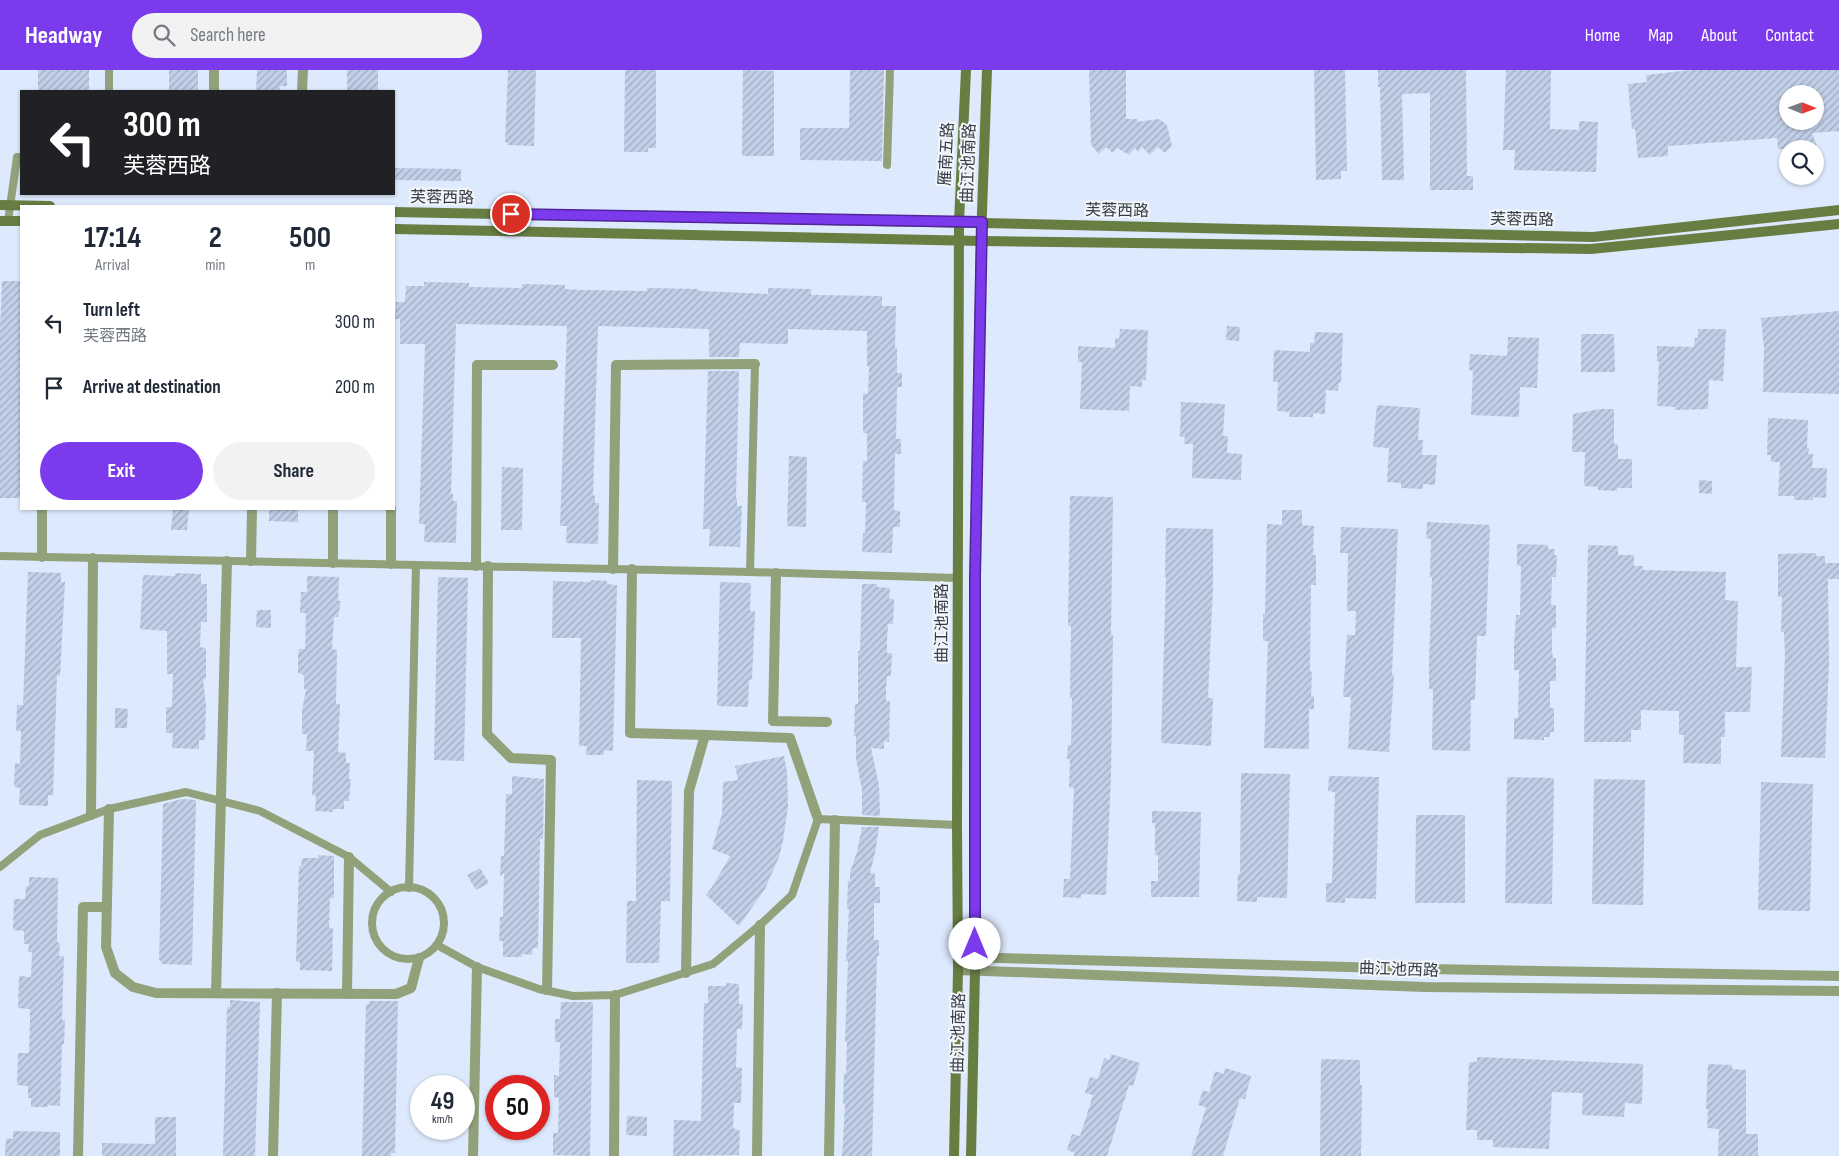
<!DOCTYPE html>
<html lang="en">
<head>
<meta charset="utf-8">
<style>
  body { margin:0; font-family:"Sofia Sans Condensed","Noto Sans SC",sans-serif; background:#f2f2f3; color:#1f2937; height:100vh; display:flex; flex-direction:column; font-size:19px; white-space:nowrap }
  * { box-sizing:border-box; margin:0 }
  p { font-size:16px; color:#747a83 }
  .icon { flex:none; width:28px; height:28px; fill:none; stroke:currentColor; stroke-width:2; stroke-linecap:round; stroke-linejoin:round }
  .map { position:relative; flex:1; overflow:hidden }
  .sheet { position:absolute; left:20px; top:135px; width:375px; height:305px; display:flex; flex-direction:column; background:#fff; border-radius:0px; box-shadow:0 1px 4px #0004 }
  .sheet>* { flex:none }
  .guide { position:absolute; left:20px; top:20px; width:375px; height:105px; border-radius:0px; box-shadow:0 1px 4px #0004; background:#202124; color:#fff; overflow:hidden }
  .needle { width:32px; rotate:91deg }
  .fabs { position:absolute; left:1779px; top:15px; display:grid; gap:10px }
  .fabs a { display:grid; place-items:center; width:45px; height:45px; border-radius:50%; background:#fff; box-shadow:0 1px 4px #0004; font-size:25px }
  .speed { position:absolute; left:410px; top:1005px; display:flex; gap:10px; font-size:25px; font-weight:700; text-align:center }
  .speed>* { display:grid; place-content:center; width:65px; height:65px; border-radius:50%; background:#fff; box-shadow:0 1px 4px #0004; line-height:1 }
  .speed small { font-size:12px; font-weight:400 }
  .speed .limit { border:8px solid #d22; background:#fff; color:#111 }
  .pin { position:absolute; display:grid; place-items:center; width:42px; height:42px; color:#fff; margin:-21px; border:2px solid #fff; border-radius:50%; box-shadow:0 1px 5px #0007 }
  .me { position:absolute; width:55px; margin:-28px; rotate:0deg; stroke-linejoin:round; filter:drop-shadow(0 0 4px #0008) }
  .turn { display:flex; align-items:center; gap:18px; height:105px; padding:0 20px; font-size:22px }
  .turn .icon { width:65px; height:65px; stroke-width:2.5 }
  .turn b { display:block; font-size:35px; line-height:42px }
  .eta { display:flex; justify-content:space-evenly; align-items:center; height:85px; text-align:center }
  .eta b { font-size:30px; font-weight:700; line-height:35px }
  .primary-button { display:flex; gap:10px; margin-top:auto; padding:10px 20px }
  .primary-button a { flex:1; height:58px; border-radius:30px; background:#7c3aed; color:#fff; font-size:20px; font-weight:700; line-height:58px; text-align:center }
  .primary-button a+a { background:#f2f2f3; color:#1f2937 }
  ul { padding:0; list-style:none }
  li { display:flex; align-items:center; gap:15px; height:65px; padding:0 20px }
  li div { flex:1 }
  li b { display:block; font-size:19px }
  li em { font-style:normal }
  header { display:flex; align-items:center; gap:30px; box-sizing:border-box; height:70px; padding:0 25px; background:#7c3aed; color:#fff }
  header strong { font-size:24px }
  nav { display:flex; gap:28px; margin-inline-start:auto; font-size:18px }
  .search { width:350px; height:45px; background:#f2f2f3; display:flex; align-items:center; gap:12px; box-sizing:border-box; padding:0 18px; border-radius:28px; color:#747a83; font-size:19px }
  .map>svg:first-child { display:block }
  .building { fill:url(#building-hatch); fill-rule:evenodd }
  .lines { fill:none; stroke-linecap:round; stroke-linejoin:round }
  .service { stroke:#91a17a; stroke-width:8 }
  .minor { stroke:#91a17a; stroke-width:10 }
  .tertiary { stroke:#91a17a; stroke-width:10 }
  .secondary { stroke:#677e42; stroke-width:10 }
  .route-casing { stroke:#51269a; stroke-width:12 }
  .route { stroke:#7c3aed; stroke-width:9 }
  .labels { text-anchor:middle; dominant-baseline:central; stroke-width:4; stroke-linejoin:round; paint-order:stroke }
  .street-label { font-size:16px; fill:#373d46; stroke:#f3f6fb }
</style>
</head>
<body>
<header>
<strong>Headway</strong>
<div class="search"><svg class="icon" aria-label="search" viewBox="0 0 24 24"><circle cx="10" cy="10" r="6"/><path d="M15 15l6 6"/></svg>Search here</div>
<nav><a>Home</a><a>Map</a><a>About</a><a>Contact</a></nav>
</header>
<div class="map">
<svg width="1839" height="1086" viewBox="0 0 1839 1086">
  <defs>
    <pattern id="building-hatch" width="6" height="6" patternUnits="userSpaceOnUse" patternTransform="scale(1.25)"><rect width="6" height="6" fill="#c1d0e8"/><path d="M-1 1l2-2M0 6l6-6M5 7l2-2" fill="none" stroke="#9eaabe"/></pattern>
  </defs>
  <rect width="100%" height="100%" fill="#dde9fd"/>
  <g class="building">
    <rect x="38" y="0" width="51" height="21"/>
    <rect x="169" y="0" width="29" height="21"/>
    <polygon points="257,0 287,0 287,16 280,16 280,21 256,21"/>
    <rect x="347" y="0" width="31" height="21"/>
    <polygon points="508,0 536,0 534,76 508,75 508,73 505,72"/>
    <polygon points="625,0 656,0 656,78 648,78 648,82 624,82"/>
    <polygon points="743,0 774,1 774,86 742,86"/>
    <polygon points="850,0 884,0 882,91 800,90 800,58 849,58"/>
    <polygon points="1089,0 1126,0 1126,49 1137,49 1137,52 1158,49 1162,51 1167,55 1172,76 1165,83 1158,77 1150,85 1142,77 1138,82 1135,78 1129,85 1117,78 1113,83 1106,77 1099,84 1091,75"/>
    <polygon points="1314,0 1345,0 1347,101 1341,101 1341,109 1316,110"/>
    <polygon points="1378,0 1466,0 1467,106 1473,106 1473,120 1430,120 1430,23 1402,24 1404,110 1382,110 1380,17 1378,17"/>
    <polygon points="1506,0 1551,0 1550,59 1579,60 1579,51 1598,52 1596,102 1514,100 1515,80 1503,80"/>
    <path d="M1691 0H1839V61L1812 63 1818 79H1778L1777 68 1668 76V86L1638 88 1635 59H1632L1628 14 1647 12 1646 5ZM1788 24H1815V51H1788Z"/>
    <polygon points="394,98 461,99 461,111 394,110"/>
    <polygon points="2,211 21,211 21,428 0,428 0,261"/>
    <polygon points="424,212 469,213 469,217 522,218 522,214 565,215 565,219 583,220 647,221 647,218 699,219 699,221 768,224 768,218 811,219 811,225 882,226 882,236 896,236 895,278 897,278 897,303 902,303 902,317 897,317 896,369 901,369 901,384 895,384 894,440 900,441 900,457 893,457 892,483 862,482 863,463 865,463 866,432 862,432 863,391 867,391 867,363 863,363 863,323 868,324 869,296 867,296 867,261 788,259 788,274 740,273 739,287 709,287 709,259 598,256 593,425 595,426 595,433 599,433 598,474 566,473 567,456 560,456 567,256 456,254 451,424 453,424 453,431 457,431 456,473 424,472 425,454 419,454 425,274 400,274 400,249 395,249 396,232 405,232 406,216 424,216"/>
    <polygon points="1839,241 1839,324 1763,322 1764,278 1761,248"/>
    <polygon points="1227,256 1240,257 1239,271 1226,270"/>
    <polygon points="1120,259 1148,260 1146,310 1142,310 1142,317 1130,316 1129,341 1080,339 1082,292 1078,292 1078,276 1115,278 1115,268 1119,269"/>
    <polygon points="1698,259 1726,259 1723,311 1709,310 1708,339 1675,340 1675,337 1657,336 1659,291 1657,291 1657,276 1694,277 1695,268 1698,268"/>
    <polygon points="1315,262 1343,263 1341,313 1339,312 1338,321 1326,320 1325,344 1313,343 1313,347 1289,347 1290,342 1277,341 1278,312 1273,312 1274,280 1310,282 1310,273 1314,273"/>
    <polygon points="1581,264 1614,264 1615,302 1581,302"/>
    <polygon points="1508,267 1539,268 1537,318 1520,317 1519,347 1471,345 1473,301 1469,300 1470,284 1507,286"/>
    <polygon points="708,301 739,301 736,428 737,428 737,436 742,436 740,477 709,476 710,459 703,459"/>
    <polygon points="1181,332 1225,334 1223,366 1228,366 1227,383 1242,384 1241,410 1192,408 1193,374 1184,374 1185,367 1180,367"/>
    <polygon points="1377,335 1420,338 1418,370 1423,370 1422,385 1437,385 1435,415 1423,414 1423,419 1401,418 1401,413 1387,412 1389,378 1373,377"/>
    <polygon points="1600,339 1614,339 1614,374 1618,374 1618,389 1632,389 1632,418 1617,418 1617,421 1598,420 1598,417 1584,416 1585,382 1572,382 1573,344"/>
    <polygon points="1768,348 1808,350 1807,378 1809,378 1808,384 1813,384 1812,398 1827,398 1826,428 1813,427 1813,430 1794,430 1794,426 1778,426 1780,392 1771,392 1771,385 1767,385"/>
    <polygon points="789,386 807,387 806,457 787,456"/>
    <polygon points="502,397 523,398 522,460 501,460"/>
    <polygon points="1699,410 1712,411 1712,424 1699,423"/>
    <polygon points="1070,426 1113,427 1111,564 1113,565 1111,704 1106,825 1081,824 1081,828 1063,827 1064,809 1070,809 1074,718 1069,717 1070,689 1067,689 1068,675 1071,675 1072,628 1070,628 1071,556 1068,556"/>
    <polygon points="173,439 189,439 187,460 171,460"/>
    <polygon points="269,439 298,439 298,452 269,451"/>
    <polygon points="1282,440 1302,440 1302,455 1314,456 1313,485 1316,485 1316,515 1311,515 1310,601 1312,602 1311,626 1314,626 1314,639 1309,639 1309,679 1264,678 1268,571 1263,571 1263,544 1265,544 1267,454 1282,455"/>
    <polygon points="1427,452 1490,455 1486,566 1477,566 1475,630 1471,630 1470,681 1432,680 1433,619 1429,619 1429,593 1432,507 1430,507 1431,469 1426,468"/>
    <polygon points="1341,457 1398,459 1392,605 1394,605 1389,682 1348,679 1351,627 1343,627 1347,565 1355,565 1356,541 1347,541 1348,483 1340,483"/>
    <polygon points="1166,458 1213,459 1213,517 1208,628 1213,628 1211,676 1161,673 1166,507 1165,507"/>
    <polygon points="1517,474 1548,475 1548,479 1555,479 1554,485 1557,485 1556,507 1552,507 1551,535 1556,535 1556,558 1552,558 1552,582 1553,588 1556,588 1556,611 1550,611 1550,638 1554,638 1554,662 1550,662 1550,667 1544,667 1544,670 1514,669 1514,648 1518,648 1519,600 1514,600 1514,577 1516,545 1520,545 1521,496 1517,495"/>
    <polygon points="1588,475 1618,476 1618,485 1634,485 1634,496 1643,496 1643,500 1726,502 1725,530 1738,531 1736,597 1752,597 1750,642 1725,642 1725,667 1721,667 1721,694 1683,693 1684,665 1679,665 1679,641 1641,640 1641,660 1631,660 1631,672 1584,672"/>
    <polygon points="1816,483 1816,486 1825,486 1825,493 1839,493 1839,509 1828,509 1829,593 1825,688 1781,687 1785,586 1784,562 1781,562 1782,527 1778,527 1778,484"/>
    <polygon points="28,502 61,503 61,512 65,512 60,606 57,605 53,726 48,725 48,736 19,735 20,718 14,717 15,693 20,694 21,661 16,661 17,635 23,635"/>
    <polygon points="175,503 201,504 201,514 207,514 207,552 201,552 200,577 206,578 206,609 203,609 206,637 205,670 199,670 199,679 172,678 173,663 166,663 166,637 172,637 173,604 167,604 167,561 140,559 143,505 175,506"/>
    <polygon points="307,506 339,507 338,531 341,531 338,547 334,547 332,579 337,580 336,634 340,634 338,682 346,683 346,693 350,693 349,709 351,709 349,731 344,731 344,739 333,739 332,742 315,741 316,726 312,725 314,681 306,681 307,664 302,664 302,641 306,619 304,619 304,605 298,603 298,586 299,579 305,579 306,543 300,543 301,522 307,522"/>
    <polygon points="438,507 468,508 464,691 434,690"/>
    <polygon points="591,510 607,511 607,514 617,515 613,681 604,680 604,685 586,685 587,676 579,676 581,568 552,568 553,511 591,512"/>
    <polygon points="720,512 751,513 750,541 755,541 752,610 749,610 748,637 717,636"/>
    <polygon points="862,514 877,514 877,517 890,518 889,529 894,529 893,554 888,554 887,570 887,583 892,583 891,606 887,606 886,618 886,631 890,631 889,672 884,671 884,679 871,678 879,715 880,746 862,745 862,720 856,689 856,666 854,666 855,634 858,634 858,581 860,581"/>
    <polygon points="257,540 271,540 271,558 256,557"/>
    <polygon points="115,638 128,639 127,658 115,658"/>
    <polygon points="784,686 787,702 788,736 783,771 779,787 765,819 739,856 706,825 714,814 730,786 712,779 722,744 723,712 738,710 735,696"/>
    <polygon points="1241,703 1290,704 1287,828 1257,827 1257,832 1237,831 1238,804 1240,804"/>
    <polygon points="512,706 544,709 543,769 540,769 538,878 533,878 532,885 522,884 522,887 503,887 503,871 499,871 500,847 503,847 504,803 500,806 501,786 504,786 506,724 512,724"/>
    <polygon points="1329,706 1379,707 1376,829 1345,828 1345,833 1326,832 1326,813 1332,813 1335,722 1328,721"/>
    <polygon points="1507,707 1554,708 1552,834 1505,833"/>
    <polygon points="1594,709 1645,710 1643,835 1592,834"/>
    <polygon points="637,710 672,711 670,831 661,831 659,893 626,893 627,831 636,831"/>
    <polygon points="1761,712 1813,714 1810,841 1758,840"/>
    <polygon points="182,729 196,730 192,895 161,894 161,891 159,890 163,734"/>
    <polygon points="1152,741 1201,742 1199,827 1151,827 1151,811 1158,811 1158,785 1155,785 1155,753 1152,753"/>
    <polygon points="1416,745 1465,745 1465,833 1415,833"/>
    <polygon points="862,757 879,757 875,783 870,803 875,803 875,817 880,817 880,833 874,833 874,870 879,870 879,886 877,886 872,1086 842,1086 845,1034 843,1034 844,1003 846,1004 847,972 845,972 848,891 846,891 849,839 847,839 848,811 850,811 850,802 857,782"/>
    <polygon points="318,785 334,786 334,828 330,828 329,858 333,858 332,901 300,900 300,892 296,892 299,796 301,796 302,788 318,788"/>
    <polygon points="480,798 489,813 476,820 467,805"/>
    <polygon points="29,807 58,808 57,872 60,873 59,886 64,886 62,950 65,950 64,974 62,974 60,1036 48,1035 48,1037 31,1037 31,1028 28,1028 28,1016 17,1015 18,983 29,983 30,952 30,939 18,938 19,906 31,907 32,882 28,882 29,874 24,874 24,861 13,860 14,829 25,829 26,816 29,816"/>
    <polygon points="726,913 739,914 739,934 743,934 742,959 737,959 736,997 742,998 741,1033 734,1033 733,1058 740,1061 739,1085 673,1086 674,1050 701,1051 704,933 708,933 708,916 726,916"/>
    <polygon points="230,930 260,932 255,1086 223,1086 227,937 230,937"/>
    <polygon points="369,931 398,931 395,1083 391,1083 391,1086 362,1086 366,934 369,934"/>
    <polygon points="561,932 593,932 590,1086 553,1085 553,1063 558,1063 559,1028 554,1027 554,1005 559,1006 560,972 555,972 555,949 560,949"/>
    <polygon points="1111,984 1140,993 1133,1016 1129,1015 1107,1086 1074,1086 1075,1083 1067,1080 1072,1064 1080,1066 1093,1025 1085,1023 1090,1007 1098,1009 1104,988 1110,990"/>
    <polygon points="1477,987 1643,994 1642,1034 1625,1033 1624,1047 1582,1045 1583,1023 1552,1022 1549,1079 1493,1077 1493,1070 1477,1070 1477,1060 1466,1060 1469,992 1477,992"/>
    <polygon points="1321,989 1360,990 1360,1015 1362,1015 1361,1086 1320,1086"/>
    <polygon points="1708,994 1732,995 1732,999 1746,1000 1746,1064 1758,1064 1758,1086 1718,1086 1719,1059 1707,1058 1708,1039 1706,1039"/>
    <polygon points="1225,998 1251,1006 1245,1029 1240,1028 1223,1086 1191,1086 1206,1037 1198,1035 1203,1020 1209,1022 1215,1001 1224,1004"/>
    <polygon points="627,1046 647,1047 647,1066 626,1065"/>
    <polygon points="155,1047 176,1047 176,1086 102,1086 102,1073 155,1074"/>
    <polygon points="13,1061 60,1062 60,1086 5,1086 6,1068 13,1069"/>
  </g>
  <g class="lines">
    <g class="service">
      <polyline points="109,21 109,0"/>
      <polyline points="887,95 890,0"/>
      <polyline points="8,151 17,87 21,87"/>
      <polyline points="0,486 750,502 957,508"/>
      <polyline points="750,502 755,294"/>
      <polyline points="0,797 40,765 109,739 186,722 260,741 349,787 391,822"/>
      <circle cx="408" cy="853" r="36"/>
      <polyline points="409,818 416,495"/>
      <polyline points="437,875 477,897 539,919 573,926 615,925 713,894 760,855 792,825 818,749 957,755"/>
    </g>
    <g class="minor">
      <polyline points="214,21 214,0"/>
      <polyline points="302,21 303,0"/>
      <polyline points="391,439 391,494"/>
      <polyline points="42,487 42,439"/>
      <polyline points="251,491 252,439"/>
      <polyline points="333,493 333,439"/>
      <polyline points="476,496 477,295 553,295"/>
      <polyline points="488,496 487,664 511,688 551,690 547,920"/>
      <polyline points="613,499 616,295 755,294"/>
      <polyline points="632,499 630,663 705,665"/>
      <polyline points="776,503 773,651 827,652"/>
      <polyline points="109,739 106,877 115,903 133,917 156,923 396,924 411,918 419,888"/>
      <polyline points="91,745 93,488"/>
      <polyline points="686,903 689,721 705,665 790,668 818,749"/>
      <polyline points="216,923 227,491"/>
      <polyline points="347,924 349,787"/>
      <polyline points="78,1086 83,837 107,837"/>
      <polyline points="273,1086 277,923"/>
      <polyline points="473,1086 477,897"/>
      <polyline points="614,1086 615,925"/>
      <polyline points="757,1086 760,855"/>
      <polyline points="829,1086 835,750"/>
    </g>
    <g class="tertiary">
      <polyline points="958,887 1426,899 1839,906"/>
      <polyline points="958,900 1425,917 1839,921"/>
    </g>
    <g class="secondary">
      <polyline points="0,135 50,136"/>
      <polyline points="394,142 982,153 1593,167 1839,140"/>
      <polyline points="0,151 21,151"/>
      <polyline points="394,159 981,171 1591,179 1839,154"/>
      <polyline points="954,1086 958,900 957,755 959,152 966,0"/>
      <polyline points="971,1086 975,901 975,508 981,171 987,0"/>
    </g>
  </g>
  <g class="lines">
    <defs>
      <polyline id="route" points="511,144 982,152 975,508 975,874"/>
    </defs>
    <use href="#route" class="route-casing"/>
    <use href="#route" class="route"/>
  </g>
  <g class="labels">
    <g class="street-label">
      <text transform="translate(947 84) rotate(-87)">雁南五路</text>
      <text transform="translate(969 93) rotate(-88)">曲江池南路</text>
      <text transform="translate(442 128) rotate(1)">芙蓉西路</text>
      <text transform="translate(1117 141) rotate(1)">芙蓉西路</text>
      <text transform="translate(1522 150) rotate(1)">芙蓉西路</text>
      <text transform="translate(942 553) rotate(-90)">曲江池南路</text>
      <text transform="translate(1399 900) rotate(2)">曲江池西路</text>
      <text transform="translate(959 963) rotate(-89)">曲江池南路</text>
    </g>
  </g>
</svg>
<div class="fabs">
<a><svg class="needle" viewBox="-14 -14 28 28"><path d="M0-13l5 13h-10z" fill="#e53935"/><path d="M0 13l5-13h-10z" fill="#747a83"/></svg></a>
<a><svg class="icon" aria-label="search" viewBox="0 0 24 24"><circle cx="10" cy="10" r="6"/><path d="M15 15l6 6"/></svg></a>
</div>
<div class="speed"><div>49<small>km/h</small></div><div class="limit">50</div></div>
<div class="pin" style="left:511px;top:144px;background:#d93025"><svg class="icon" aria-label="arrive" viewBox="0 0 24 24"><path d="M6 21V4h12l-3 4 3 4H6"/></svg></div>
<svg class="me" style="left:975px;top:874px" viewBox="-20 -20 40 40"><circle r="19" fill="#fff"/><path d="M0-13L10 11 0 6-10 11z" fill="#7c3aed"/></svg>
<div class="guide">
<div class="turn"><svg class="icon" aria-label="left" viewBox="0 0 24 24"><path d="M17 20v-9H6M10 6l-5 5 5 5"/></svg><div><b>300 m</b>芙蓉西路</div></div>
</div>
<section class="sheet">
<div class="eta">
<div><b>17:14</b><p>Arrival</p></div>
<div><b>2</b><p>min</p></div>
<div><b>500</b><p>m</p></div>
</div>
<ul>
<li><svg class="icon" aria-label="left" viewBox="0 0 24 24"><path d="M17 20v-9H6M10 6l-5 5 5 5"/></svg><div><b>Turn left</b><p>芙蓉西路</p></div><em>300 m</em></li>
<li><svg class="icon" aria-label="arrive" viewBox="0 0 24 24"><path d="M6 21V4h12l-3 4 3 4H6"/></svg><div><b>Arrive at destination</b></div><em>200 m</em></li>
</ul>
<div class="primary-button"><a>Exit</a><a>Share</a></div>
</section>
</div>
</body>
</html>
